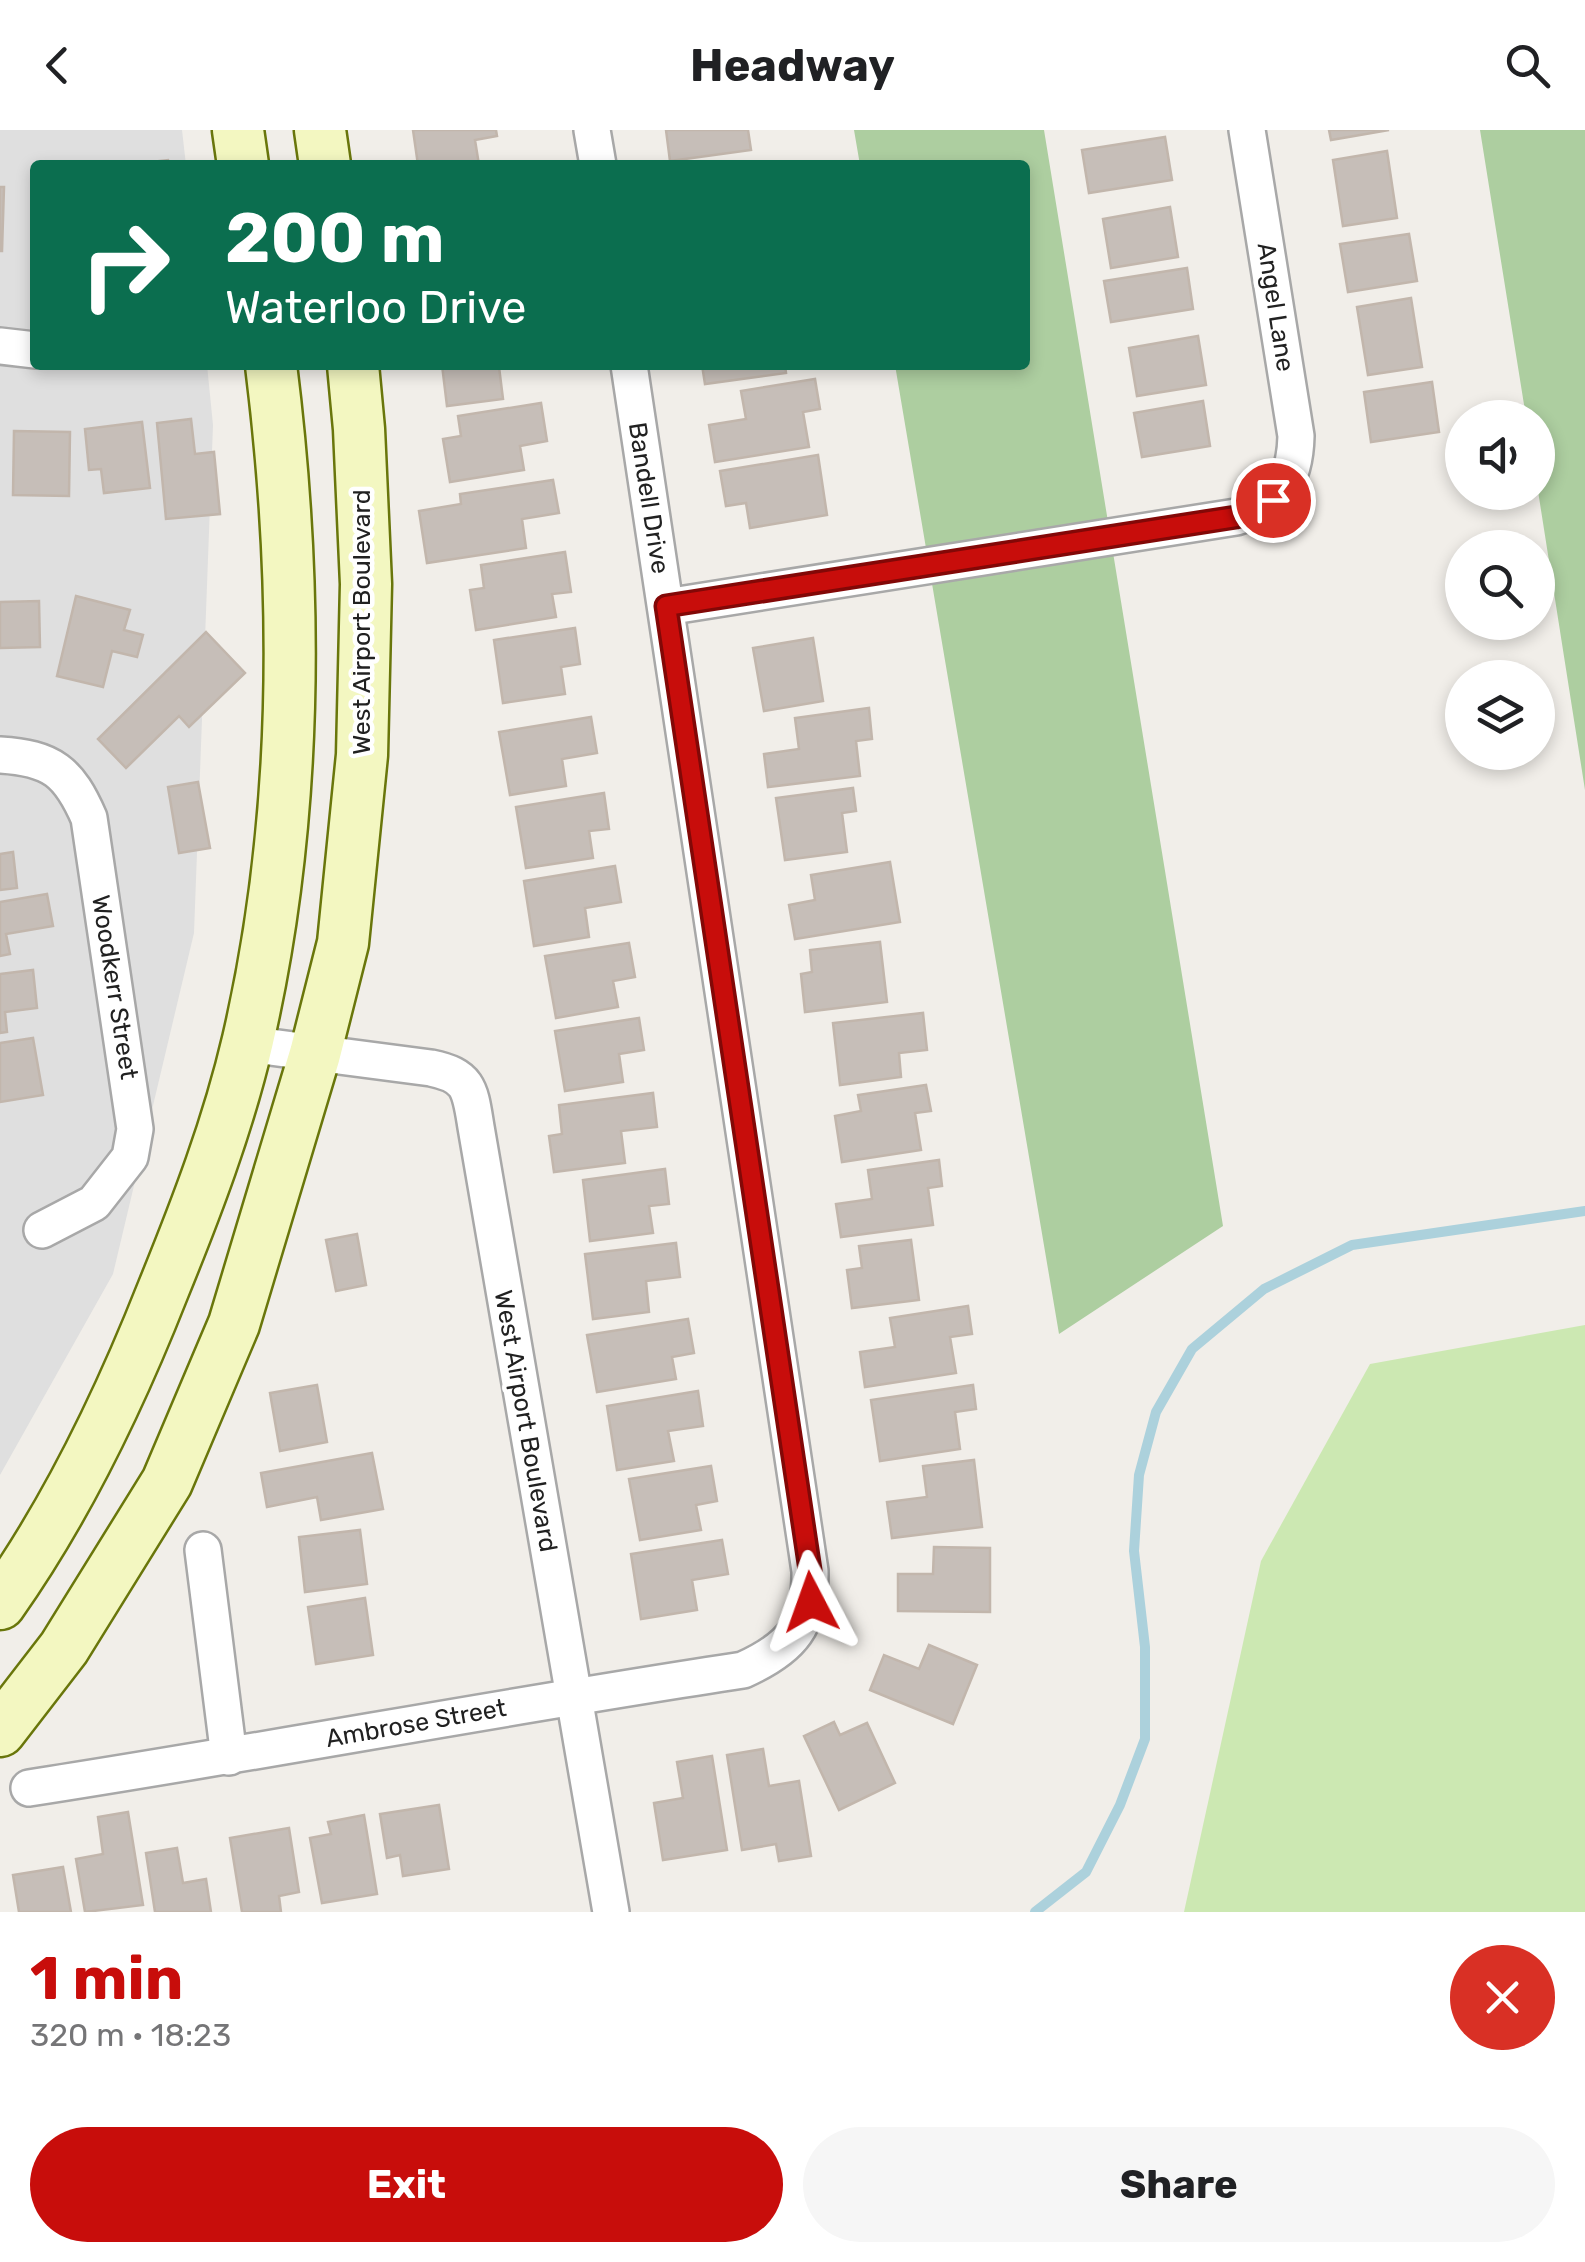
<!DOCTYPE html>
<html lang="en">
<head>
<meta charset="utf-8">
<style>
  body { margin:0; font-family:Rubik,sans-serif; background:#f6f6f6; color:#202124; height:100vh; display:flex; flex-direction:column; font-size:38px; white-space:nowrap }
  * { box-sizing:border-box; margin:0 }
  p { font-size:32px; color:#757577 }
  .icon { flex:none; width:55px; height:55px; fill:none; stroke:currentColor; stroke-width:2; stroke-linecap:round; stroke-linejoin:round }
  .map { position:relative; height:1782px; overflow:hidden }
  .sheet { display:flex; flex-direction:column; background:#fff; flex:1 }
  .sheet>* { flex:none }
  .guide { position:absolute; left:30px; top:30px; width:1000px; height:210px; border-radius:10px; box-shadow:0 5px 15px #0003; background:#0b6e4f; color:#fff; overflow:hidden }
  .controls { position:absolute; left:1445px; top:270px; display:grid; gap:20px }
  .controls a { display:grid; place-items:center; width:110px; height:110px; border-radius:50%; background:#fff; box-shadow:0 5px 15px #0003; font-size:50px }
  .pin { position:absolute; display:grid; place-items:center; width:85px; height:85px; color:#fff; margin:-42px; border:5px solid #fff; border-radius:50%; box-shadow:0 2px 10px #0007 }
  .me { position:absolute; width:110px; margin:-55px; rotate:356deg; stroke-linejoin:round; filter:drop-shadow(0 0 8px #0008) }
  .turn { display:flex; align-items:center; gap:35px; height:210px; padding:0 30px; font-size:45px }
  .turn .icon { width:130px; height:130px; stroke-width:2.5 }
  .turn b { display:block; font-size:70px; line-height:85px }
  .round { display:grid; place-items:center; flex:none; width:105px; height:105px; border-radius:52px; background:#f6f6f6 }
  .head { display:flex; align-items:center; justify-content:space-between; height:170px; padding:0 30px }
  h1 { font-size:60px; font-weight:700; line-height:75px; color:#c80d0b }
  .action { display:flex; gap:20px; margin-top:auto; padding:20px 30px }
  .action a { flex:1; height:115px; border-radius:60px; background:#c80d0b; color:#fff; font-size:40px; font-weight:700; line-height:115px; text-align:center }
  .action a+a { background:#f6f6f6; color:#202124 }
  header { display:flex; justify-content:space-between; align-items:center; height:130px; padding:0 30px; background:#fff; font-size:45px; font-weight:700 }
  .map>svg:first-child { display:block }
  .residential { fill:#dfdfdf }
  .grass { fill:#cce8b2 }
  .forest { fill:#adcea0 }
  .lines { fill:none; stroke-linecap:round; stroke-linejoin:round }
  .stream { stroke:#acd1dc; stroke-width:10 }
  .building { fill:#c6beb8; stroke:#c2b6ac; stroke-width:2.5 }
  .minor-casing { stroke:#a8a8a8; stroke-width:40 }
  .secondary-casing { stroke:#69760b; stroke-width:55 }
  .minor { stroke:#fff; stroke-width:35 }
  .secondary { stroke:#f3f7c1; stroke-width:50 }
  .route-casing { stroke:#820807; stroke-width:25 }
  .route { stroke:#c80d0b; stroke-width:18 }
  .labels { text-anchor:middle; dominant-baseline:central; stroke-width:9; stroke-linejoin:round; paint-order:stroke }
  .street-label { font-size:25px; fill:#212121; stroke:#fff }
</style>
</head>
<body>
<header><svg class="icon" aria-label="back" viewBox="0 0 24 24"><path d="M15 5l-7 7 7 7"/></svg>Headway<svg class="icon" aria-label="search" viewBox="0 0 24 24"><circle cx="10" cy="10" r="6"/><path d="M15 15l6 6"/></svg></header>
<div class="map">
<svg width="1585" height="1782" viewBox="0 0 1585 1782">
  <rect width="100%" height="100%" fill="#f1eee9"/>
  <polygon class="residential" points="0,0 182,0 186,35 35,35 35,235 207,235 213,295 194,803 113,1144 0,1345"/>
  <polygon class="grass" points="1585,1195 1585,1782 1184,1782 1261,1431 1370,1234"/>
  <g class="forest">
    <polygon points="854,0 1044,0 1223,1096 1059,1204 895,235 1025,235 1025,35 860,35"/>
    <polygon points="1480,0 1585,0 1585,660 1538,361 1538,288 1526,287"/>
  </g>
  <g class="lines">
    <polyline class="stream" points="1035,1782 1086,1742 1120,1675 1145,1609 1145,1517 1134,1421 1139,1345 1156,1282 1192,1219 1264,1159 1352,1115 1585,1081"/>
  </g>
  <g class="building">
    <polygon points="413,0 496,0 497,6 475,10 479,35 418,35"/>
    <polygon points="666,0 748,0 751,20 670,31"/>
    <polygon points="1329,0 1389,0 1331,10"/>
    <polygon points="1165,7 1172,50 1089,63 1082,20"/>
    <polygon points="1387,21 1397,88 1343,96 1333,30"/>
    <polygon points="168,30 169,35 124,35"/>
    <polygon points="0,57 4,57 2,121 0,121"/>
    <polygon points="1170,77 1178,127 1111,138 1103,89"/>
    <polygon points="1409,104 1417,151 1348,162 1340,114"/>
    <polygon points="1187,138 1193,179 1111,192 1104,151"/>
    <polygon points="1411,168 1422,237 1368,245 1357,177"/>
    <polygon points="1198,206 1206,255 1137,266 1129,218"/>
    <polygon points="442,235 520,235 499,237 503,269 447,276"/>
    <polygon points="702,235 785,235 786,243 705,254"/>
    <polygon points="815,249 820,279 803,282 809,317 715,332 709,295 746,289 741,261"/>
    <polygon points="1432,252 1439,302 1371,312 1364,262"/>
    <polygon points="1203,271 1210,316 1142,327 1134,283"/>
    <polygon points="541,273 547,311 520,316 524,340 450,352 443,309 461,306 458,286"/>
    <polygon points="191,289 195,324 214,322 220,384 166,389 157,293"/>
    <polygon points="142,292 150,358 104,363 101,339 89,340 85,299"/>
    <polygon points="14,301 70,302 69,366 13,365"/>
    <polygon points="818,325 827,385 750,398 746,373 726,376 720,341"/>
    <polygon points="553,350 559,383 522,389 526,418 427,433 419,381 461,374 460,364"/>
    <polygon points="565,422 571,462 552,464 556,487 476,500 470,460 484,458 481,435"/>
    <polygon points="76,466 130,480 124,500 143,505 137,527 112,521 103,557 57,546"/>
    <polygon points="39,471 40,517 0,518 0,472"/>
    <polygon points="575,498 580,534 561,537 565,564 503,573 494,510"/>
    <polygon points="206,502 245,543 189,597 179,586 126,638 98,609"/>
    <polygon points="813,508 823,571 764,581 753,518"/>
    <polygon points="869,578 872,609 856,611 860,646 768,657 764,624 799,619 795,588"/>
    <polygon points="591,587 597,623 562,629 566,656 510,665 499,602"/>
    <polygon points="198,652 210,718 179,723 168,657"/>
    <polygon points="853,658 856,681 842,683 847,722 785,730 776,668"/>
    <polygon points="604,663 609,699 589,701 593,728 526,738 516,677"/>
    <polygon points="13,722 17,758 0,760 0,724"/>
    <polygon points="890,732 900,792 795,809 789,775 815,770 811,745"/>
    <polygon points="615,736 621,772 585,778 589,807 534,816 524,751"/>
    <polygon points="47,764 53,796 6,804 10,824 0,826 0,772"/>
    <polygon points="880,812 887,872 805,882 801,844 812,842 810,820"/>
    <polygon points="629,813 635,847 613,851 618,877 556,888 545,826"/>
    <polygon points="33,840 37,878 5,882 7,902 0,903 0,844"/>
    <polygon points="923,883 927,920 899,923 901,947 840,955 833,893"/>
    <polygon points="639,888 644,920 619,924 623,952 565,961 555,901"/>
    <polygon points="33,908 43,965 0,972 0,913"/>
    <polygon points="926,955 931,981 915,983 921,1020 842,1032 835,986 861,981 858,965"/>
    <polygon points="653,963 657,997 621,1001 625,1033 554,1042 549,1006 562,1004 559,975"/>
    <polygon points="939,1030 942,1056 928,1058 933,1095 841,1107 836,1074 872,1069 868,1040"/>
    <polygon points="665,1039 669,1074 649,1076 653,1103 590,1111 583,1050"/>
    <polygon points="357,1104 366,1155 336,1161 326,1110"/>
    <polygon points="911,1110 919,1170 852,1178 847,1140 862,1138 859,1116"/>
    <polygon points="676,1113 680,1147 646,1151 649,1182 593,1189 585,1124"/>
    <polygon points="968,1176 972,1204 950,1207 956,1243 865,1257 860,1222 895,1217 890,1188"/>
    <polygon points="688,1189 694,1223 672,1227 676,1249 597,1262 587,1205"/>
    <polygon points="317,1255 327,1312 280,1321 270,1263"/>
    <polygon points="973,1255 976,1279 955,1282 960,1319 880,1331 871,1270"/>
    <polygon points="698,1261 703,1296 668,1301 674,1331 617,1340 607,1276"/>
    <polygon points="372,1323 383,1379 321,1390 317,1367 267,1377 261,1343"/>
    <polygon points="974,1330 982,1397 892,1408 887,1372 927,1367 923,1336"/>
    <polygon points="711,1336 717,1371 696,1375 701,1400 640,1410 629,1349"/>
    <polygon points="360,1400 367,1454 305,1462 299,1407"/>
    <polygon points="722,1410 728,1444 692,1450 697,1480 641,1489 631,1424"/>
    <polygon points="934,1417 990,1418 990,1482 898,1481 898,1444 933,1444"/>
    <polygon points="365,1468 373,1525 316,1534 308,1477"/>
    <polygon points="929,1515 977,1535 953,1594 870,1560 884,1525 919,1539"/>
    <polygon points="834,1592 840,1605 867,1593 895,1653 839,1680 804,1606"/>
    <polygon points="763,1619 769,1656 799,1651 811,1726 779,1731 776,1714 742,1720 727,1625"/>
    <polygon points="712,1626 727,1720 663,1730 654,1673 683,1668 677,1632"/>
    <polygon points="439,1675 449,1739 403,1746 400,1725 387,1728 380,1684"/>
    <polygon points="128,1682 143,1775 85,1782 76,1729 103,1724 98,1687"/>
    <polygon points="364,1685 377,1764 322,1773 310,1708 331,1704 328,1692"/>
    <polygon points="289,1698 299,1762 279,1766 281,1782 242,1782 230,1708"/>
    <polygon points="177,1718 183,1753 206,1749 211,1782 155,1782 146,1723"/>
    <polygon points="63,1737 71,1782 19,1782 13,1745"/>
  </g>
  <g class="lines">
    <defs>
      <g id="minor">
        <polyline points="592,0 598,35"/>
        <polyline points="0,216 35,220"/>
        <path d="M666 477 1236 387C1280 374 1295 350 1296 306L1247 0"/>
        <path d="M0 625C52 628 69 642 89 688L135 999 130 1027 94 1073 42 1100"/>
        <path d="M247 914 431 938C470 946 470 960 476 997L611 1782"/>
        <polyline points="203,1420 229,1627"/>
        <path d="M29 1658C268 1621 505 1576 743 1540 792 1518 811 1495 810 1441L629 235"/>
      </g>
      <g id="secondary">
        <polyline points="238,0 243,35"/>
        <polyline points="320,0 325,35"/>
        <path d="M0 1474C68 1378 120 1269 163 1160 196 1079 228 996 248 910 299 689 299 459 271 235"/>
        <polyline points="0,1601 64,1518 167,1352 234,1194 315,924 343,813 362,625 366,454 359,299 353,235"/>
      </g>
    </defs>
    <use href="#minor" class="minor-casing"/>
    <use href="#secondary" class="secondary-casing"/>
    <use href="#minor" class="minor"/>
    <use href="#secondary" class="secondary"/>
  </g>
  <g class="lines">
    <defs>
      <polyline id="route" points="811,1472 810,1440 666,476 1236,387 1258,381 1273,370"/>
    </defs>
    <use href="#route" class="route-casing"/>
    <use href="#route" class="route"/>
  </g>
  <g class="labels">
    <g class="street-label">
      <text transform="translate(1276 177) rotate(81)">Angel Lane</text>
      <text transform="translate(649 368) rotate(81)">Bandell Drive</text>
      <text transform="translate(361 492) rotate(-90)">West Airport Boulevard</text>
      <text transform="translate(115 857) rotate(81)">Woodkerr Street</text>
      <text transform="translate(526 1291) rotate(80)">West Airport Boulevard</text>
      <text transform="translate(416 1593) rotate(-10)">Ambrose Street</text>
    </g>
  </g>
</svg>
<div class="controls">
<a><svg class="icon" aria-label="sound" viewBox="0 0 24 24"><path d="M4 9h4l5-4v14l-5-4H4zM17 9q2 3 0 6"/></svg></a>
<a><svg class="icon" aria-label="search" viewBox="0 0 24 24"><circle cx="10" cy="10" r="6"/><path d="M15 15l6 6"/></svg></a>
<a><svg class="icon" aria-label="layers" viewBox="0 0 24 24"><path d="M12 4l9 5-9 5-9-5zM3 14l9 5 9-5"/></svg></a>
</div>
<div class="pin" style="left:1273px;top:370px;background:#d93025"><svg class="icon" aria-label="arrive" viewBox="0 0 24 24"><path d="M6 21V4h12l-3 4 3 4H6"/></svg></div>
<svg class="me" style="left:811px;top:1472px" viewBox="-20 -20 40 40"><path d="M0-17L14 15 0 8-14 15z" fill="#c80d0b" stroke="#fff" stroke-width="4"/></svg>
<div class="guide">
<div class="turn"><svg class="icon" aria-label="right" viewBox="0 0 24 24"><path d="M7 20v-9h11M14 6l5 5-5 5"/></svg><div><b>200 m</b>Waterloo Drive</div></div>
</div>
</div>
<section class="sheet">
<div class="head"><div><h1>1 min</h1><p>320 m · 18:23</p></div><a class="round" style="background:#d93025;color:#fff"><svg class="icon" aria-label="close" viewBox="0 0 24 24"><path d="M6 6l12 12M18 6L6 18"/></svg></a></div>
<div class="action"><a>Exit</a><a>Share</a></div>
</section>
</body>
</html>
